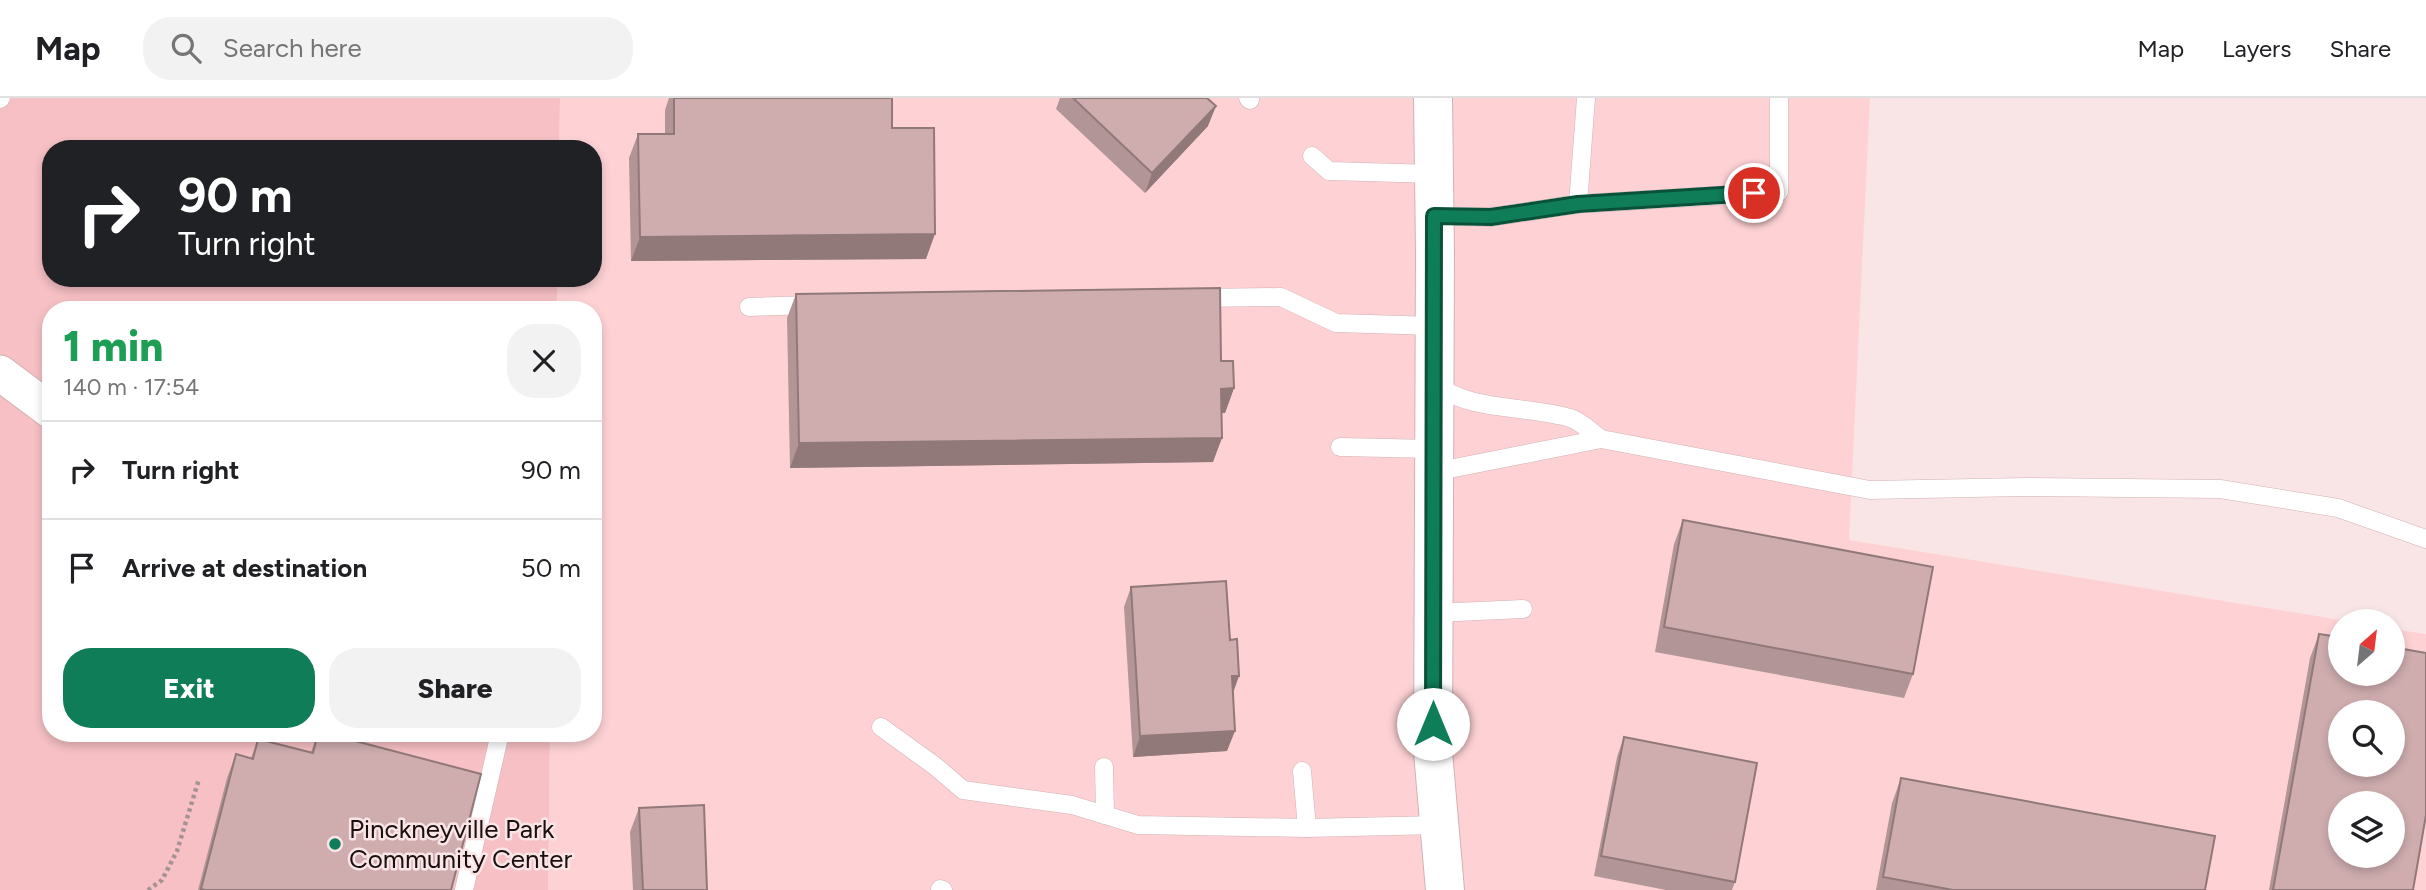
<!DOCTYPE html>
<html lang="en">
<head>
<meta charset="utf-8">
<style>
  body { margin:0; font-family:Figtree,sans-serif; background:#f2f2f2; color:#202124; height:100vh; display:flex; flex-direction:column; font-size:26px; white-space:nowrap }
  * { box-sizing:border-box; margin:0 }
  p { font-size:23px; color:#757577 }
  .icon { flex:none; width:38px; height:38px; fill:none; stroke:currentColor; stroke-width:2; stroke-linecap:round; stroke-linejoin:round }
  .map { position:relative; flex:1; overflow:hidden }
  .details { position:absolute; left:42px; top:203px; width:560px; height:441px; display:flex; flex-direction:column; background:#fff; border-radius:28px; box-shadow:0 4px 10px #0003 }
  .details>* { flex:none }
  .guide { position:absolute; left:42px; top:42px; width:560px; height:147px; border-radius:28px; box-shadow:0 4px 10px #0003; background:#202124; color:#fff; overflow:hidden }
  .needle { width:46px; rotate:28deg }
  .controls { position:absolute; left:2328px; top:511px; display:grid; gap:14px }
  .controls a { display:grid; place-items:center; width:77px; height:77px; border-radius:50%; background:#fff; box-shadow:0 4px 10px #0003; font-size:35px }
  .pin { position:absolute; display:grid; place-items:center; width:60px; height:60px; color:#fff; margin:-30px; border:4px solid #fff; border-radius:50%; box-shadow:0 2px 7px #0007 }
  .me { position:absolute; width:77px; margin:-38px; rotate:0deg; stroke-linejoin:round; filter:drop-shadow(0 0 5px #0008) }
  .turn { display:flex; align-items:center; gap:24px; height:147px; padding:0 21px; font-size:32px }
  .turn .icon { width:91px; height:91px; stroke-width:2.5 }
  .turn b { display:block; font-size:49px; line-height:60px }
  .round { display:grid; place-items:center; flex:none; width:74px; height:74px; border-radius:28px; background:#f2f2f2 }
  .headline { display:flex; align-items:center; justify-content:space-between; height:119px; padding:0 21px }
  h1 { font-size:42px; font-weight:800; line-height:52px; color:#1e9e55 }
  .cta { display:flex; gap:14px; margin-top:auto; padding:14px 21px }
  .cta a { flex:1; height:80px; border-radius:28px; background:#0f7d58; color:#fff; font-size:28px; font-weight:800; line-height:80px; text-align:center }
  .cta a+a { background:#f2f2f2; color:#202124 }
  ul { padding:0; list-style:none }
  li { display:flex; align-items:center; gap:21px; height:98px; padding:0 21px; border-top:2px solid #e0e0e0 }
  li div { flex:1 }
  li b { display:block; font-size:26px }
  li em { font-style:normal }
  header { display:flex; align-items:center; gap:42px; box-sizing:border-box; height:98px; padding:0 35px; background:#fff; border-bottom:2px solid #e0e0e0 }
  header strong { font-size:33px }
  nav { display:flex; gap:38px; margin-inline-start:auto; font-size:24px }
  .search { width:490px; height:63px; background:#f2f2f2; display:flex; align-items:center; gap:18px; box-sizing:border-box; padding:0 24px; border-radius:28px; color:#757577; font-size:26px }
  .map>svg:first-child { display:block }
  .built { fill:#fed2d5; fill-rule:evenodd }
  .green { fill:#f6c0c4 }
  .lines { fill:none; stroke-linecap:round; stroke-linejoin:round }
  .lane-casing { stroke:#d2b1b3; stroke-width:19 }
  .street-casing { stroke:#d2b1b3; stroke-width:37 }
  .secondary-casing { stroke:#d2b1b3; stroke-width:40 }
  .path { stroke:#a49394; stroke-width:4.5; stroke-dasharray:3.5 3.5; stroke-linecap:butt }
  .lane { stroke:#fff; stroke-width:18 }
  .street { stroke:#fff; stroke-width:35 }
  .secondary { stroke:#fff; stroke-width:38 }
  .wall { fill:#b29596 }
  .shaded-wall { fill:#91797a }
  .building { fill:#cfadaf; stroke:#91797a; stroke-width:2; fill-rule:evenodd }
  .route-casing { stroke:#0a5139; stroke-width:18 }
  .route { stroke:#0f7d58; stroke-width:12 }
  .poi-dot { fill:#0f7d58; stroke:#fae5e6; stroke-width:2.5 }
  .labels { text-anchor:middle; dominant-baseline:central; stroke-width:5; stroke-linejoin:round; paint-order:stroke }
  .poi-label { font-size:26px; fill:#1a0e0f; stroke:#fae5e6; text-anchor:start }
</style>
</head>
<body>
<header>
<strong>Map</strong>
<div class="search"><svg class="icon" aria-label="search" viewBox="0 0 24 24"><circle cx="10" cy="10" r="6"/><path d="M15 15l6 6"/></svg>Search here</div>
<nav><a>Map</a><a>Layers</a><a>Share</a></nav>
</header>
<div class="map">
<svg width="2426" height="792" viewBox="0 0 2426 792">
  <rect width="100%" height="100%" fill="#fae5e6"/>
  <path class="built" d="M560 0H1870L1849 442 2347 523H2340V576H2392V531L2426 536V792H548L550 635H593V212H557V180H593V51H559ZM2340 614H2392V667H2340ZM2340 705H2392V758H2340Z"/>
  <polygon class="green" points="0,0 560,0 559,51 51,51 51,180 557,180 557,212 51,212 51,635 550,635 548,792 0,792"/>
  <g class="lines">
    <defs>
      <g id="lane">
        <polyline points="1248,0 1250,2"/>
        <polyline points="0,1 1,0"/>
        <polyline points="1312,58 1329,73 1434,76"/>
        <polyline points="1578,106 1586,0"/>
        <polyline points="1434,118 1491,119 1578,106 1779,94 1779,0"/>
        <polyline points="1196,200 1281,199 1336,225 1435,228"/>
        <polyline points="749,209 814,207"/>
        <path d="M1436 286C1466 313 1532 308 1570 320 1581 323 1592 335 1601 341"/>
        <polyline points="1340,349 1434,351"/>
        <polyline points="1434,374 1601,341 1870,392 2024,389 2220,391 2338,410 2426,441"/>
        <polyline points="1434,515 1523,511"/>
        <polyline points="881,629 935,668 963,692 1072,707 1138,727 1307,730 1440,727"/>
        <polyline points="1104,669 1105,717"/>
        <polyline points="1302,673 1307,730"/>
        <polyline points="940,791 943,792"/>
        <polyline points="464,792 500,635"/>
      </g>
      <polyline id="street" points="0,275 51,313"/>
      <polyline id="secondary" points="1433,0 1435,154 1433,654 1445,792"/>
    </defs>
    <use href="#lane" class="lane-casing"/>
    <use href="#street" class="street-casing"/>
    <use href="#secondary" class="secondary-casing"/>
    <polyline class="path" points="148,792 162,782 177,753 199,681"/>
    <use href="#lane" class="lane"/>
    <use href="#street" class="street"/>
    <use href="#secondary" class="secondary"/>
  </g>
  <g class="wall">
    <polygon points="669,0 892,0 892,30 926,161 631,163 629,60 638,36 665,36 665,12"/>
    <polygon points="1060,0 1207,0 1208,28 1145,95 1056,11"/>
    <polygon points="796,196 1221,263 1234,290 1225,315 1222,315 1213,364 790,370 787,220"/>
    <polygon points="1683,422 1913,576 1904,600 1655,554 1674,446"/>
    <polygon points="1131,489 1233,596 1227,653 1133,659 1124,509"/>
    <polygon points="2319,536 2413,792 2269,792 2310,560"/>
    <polygon points="318,635 451,792 198,792 227,680 236,656 251,660 258,641 311,654"/>
    <polygon points="1624,639 1735,784 1732,792 1666,792 1594,778 1617,659"/>
    <polygon points="1901,680 2205,792 1876,792 1892,705"/>
    <polygon points="639,710 707,792 633,792 630,734"/>
  </g>
  <g class="shaded-wall">
    <polygon points="1216,8 1208,28 1145,95 1152,75"/>
    <polygon points="935,136 926,161 631,163 640,139"/>
    <polygon points="1234,290 1225,315 1212,315 1221,291"/>
    <polygon points="1222,340 1213,364 790,370 799,345"/>
    <polygon points="1232,578 1239,578 1232,598"/>
    <polygon points="1235,633 1227,653 1133,659 1140,638"/>
  </g>
  <g class="building">
    <polygon points="674,0 892,0 892,30 934,30 935,136 640,139 638,36 674,36"/>
    <polygon points="1073,0 1207,0 1216,8 1152,75"/>
    <polygon points="1220,190 1221,263 1233,263 1234,290 1221,291 1222,340 799,345 796,196"/>
    <polygon points="1683,422 1933,469 1913,576 1664,529"/>
    <polygon points="1226,483 1230,542 1237,541 1239,578 1232,578 1235,633 1140,638 1131,489"/>
    <path d="M2319 536 2340 539V576H2392V549L2426 555V717L2413 792H2273ZM2340 614H2392V667H2340ZM2340 705H2392V758H2340Z"/>
    <polygon points="318,635 325,635 481,676 451,792 205,792 201,791 236,656 253,661 258,641 313,655"/>
    <polygon points="1624,639 1757,665 1735,784 1601,758"/>
    <polygon points="1901,680 2215,738 2205,792 1953,792 1883,779"/>
    <polygon points="704,707 707,792 643,792 639,710"/>
  </g>
  <g class="lines">
    <defs>
      <polyline id="route" points="1433,626 1434,118 1491,119 1578,106 1754,95"/>
    </defs>
    <use href="#route" class="route-casing"/>
    <use href="#route" class="route"/>
  </g>
  <circle class="poi-dot" cx="335" cy="746" r="7"/>
  <g class="labels">
    <g class="poi-label">
      <text x="349" y="731">Pinckneyville Park<tspan x="349" dy="30">Community Center</tspan></text>
    </g>
  </g>
</svg>
<div class="controls">
<a><svg class="needle" viewBox="-14 -14 28 28"><path d="M0-13l5 13h-10z" fill="#e53935"/><path d="M0 13l5-13h-10z" fill="#757577"/></svg></a>
<a><svg class="icon" aria-label="search" viewBox="0 0 24 24"><circle cx="10" cy="10" r="6"/><path d="M15 15l6 6"/></svg></a>
<a><svg class="icon" aria-label="layers" viewBox="0 0 24 24"><path d="M12 4l9 5-9 5-9-5zM3 14l9 5 9-5"/></svg></a>
</div>
<div class="pin" style="left:1754px;top:95px;background:#d93025"><svg class="icon" aria-label="arrive" viewBox="0 0 24 24"><path d="M6 21V4h12l-3 4 3 4H6"/></svg></div>
<svg class="me" style="left:1433px;top:626px" viewBox="-20 -20 40 40"><circle r="19" fill="#fff"/><path d="M0-13L10 11 0 6-10 11z" fill="#0f7d58"/></svg>
<div class="guide">
<div class="turn"><svg class="icon" aria-label="right" viewBox="0 0 24 24"><path d="M7 20v-9h11M14 6l5 5-5 5"/></svg><div><b>90 m</b>Turn right</div></div>
</div>
<section class="details">
<div class="headline"><div><h1>1 min</h1><p>140 m · 17:54</p></div><a class="round"><svg class="icon" aria-label="close" viewBox="0 0 24 24"><path d="M6 6l12 12M18 6L6 18"/></svg></a></div>
<ul>
<li><svg class="icon" aria-label="right" viewBox="0 0 24 24"><path d="M7 20v-9h11M14 6l5 5-5 5"/></svg><div><b>Turn right</b></div><em>90 m</em></li>
<li><svg class="icon" aria-label="arrive" viewBox="0 0 24 24"><path d="M6 21V4h12l-3 4 3 4H6"/></svg><div><b>Arrive at destination</b></div><em>50 m</em></li>
</ul>
<div class="cta"><a>Exit</a><a>Share</a></div>
</section>
</div>
</body>
</html>
